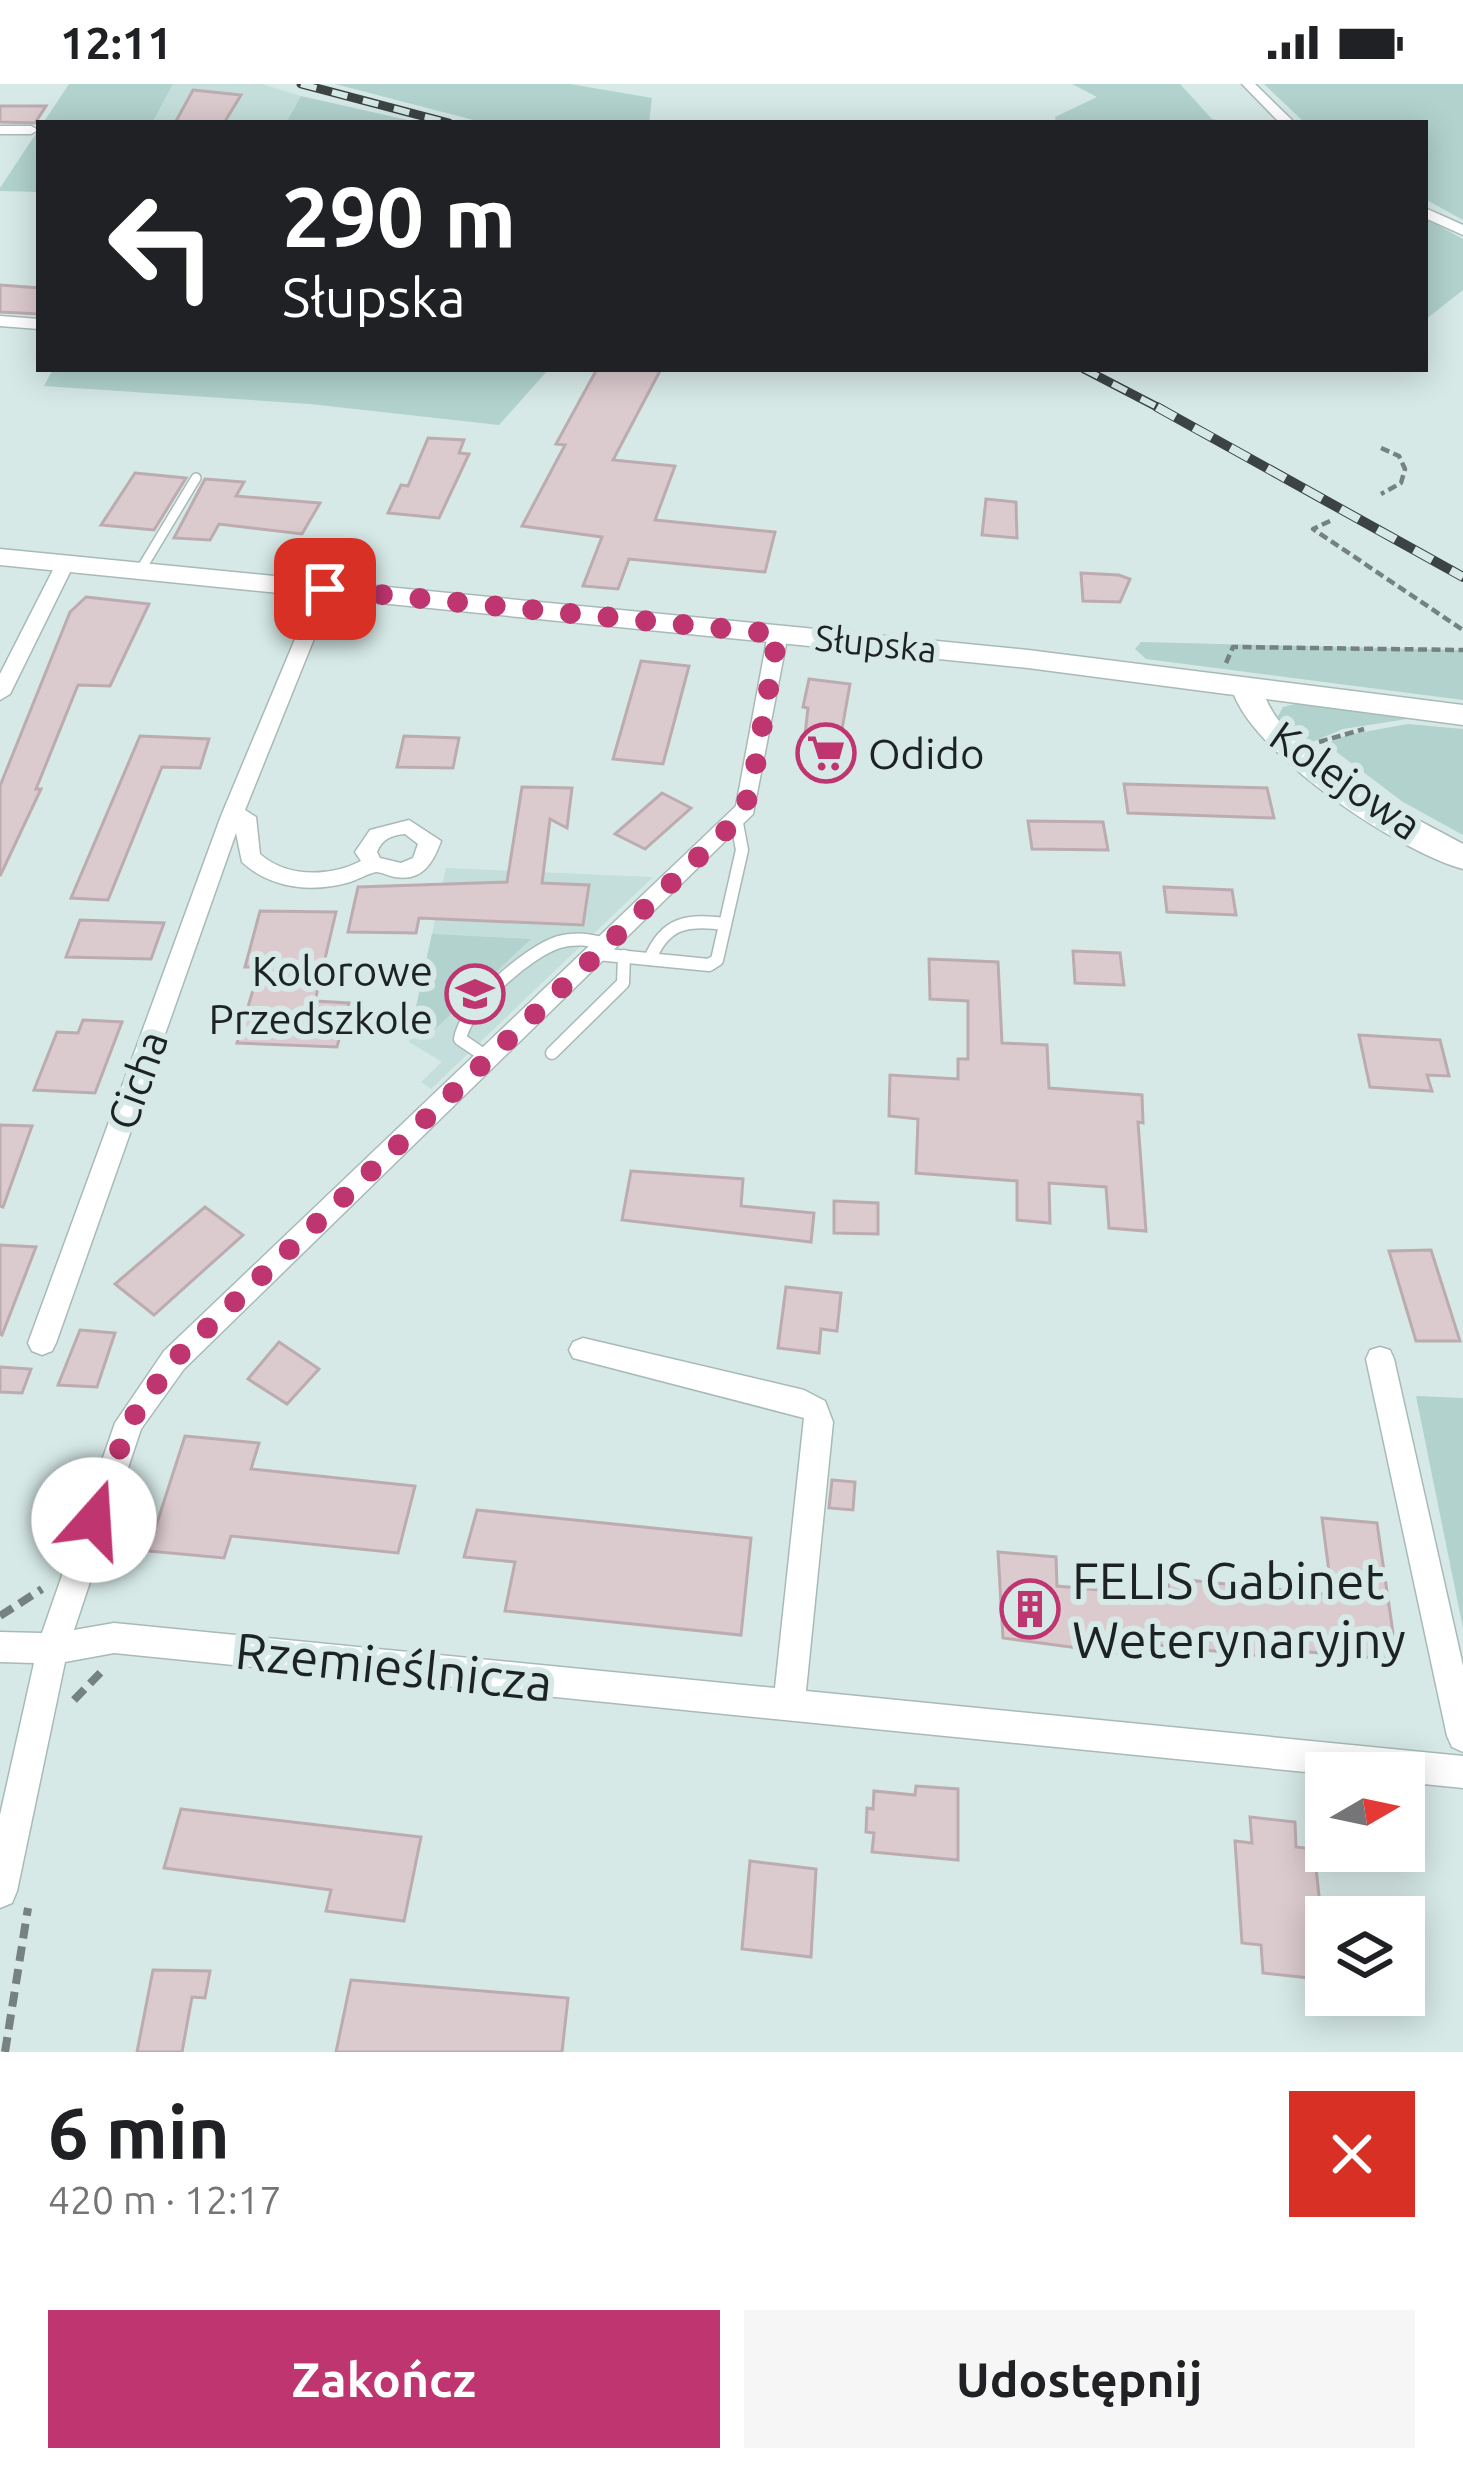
<!DOCTYPE html>
<html lang="pl">
<head>
<meta charset="utf-8">
<style>
  body { margin:0; font-family:Ubuntu,sans-serif; background:#f6f6f6; color:#202124; height:100vh; display:flex; flex-direction:column; font-size:45px; white-space:nowrap }
  * { box-sizing:border-box; margin:0 }
  p { font-size:39px; color:#757577 }
  .icon { flex:none; width:66px; height:66px; fill:none; stroke:currentColor; stroke-width:2; stroke-linecap:round; stroke-linejoin:round }
  .map { position:relative; height:1968px; overflow:hidden }
  .side { display:flex; flex-direction:column; background:#fff; flex:1 }
  .side>* { flex:none }
  .hud { position:absolute; left:36px; top:36px; width:1392px; height:252px; border-radius:0px; box-shadow:0 6px 30px #0003; background:#202124; color:#fff; overflow:hidden }
  .needle { width:78px; rotate:81deg }
  .fabs { position:absolute; left:1305px; top:1668px; display:grid; gap:24px }
  .fabs a { display:grid; place-items:center; width:120px; height:120px; border-radius:0px; background:#fff; box-shadow:0 6px 30px #0003; font-size:60px }
  .pin { position:absolute; display:grid; place-items:center; width:102px; height:102px; color:#fff; margin:-51px; border-radius:24px; box-shadow:0 6px 18px #0006 }
  .me { position:absolute; width:132px; margin:-66px; rotate:19deg; stroke-linejoin:round; filter:drop-shadow(0 0 9px #0008) }
  .turn { display:flex; align-items:center; gap:42px; height:252px; padding:0 48px; font-size:54px }
  .turn .icon { width:156px; height:156px; stroke-width:2.5 }
  .turn b { display:block; font-size:84px; line-height:102px }
  .round { display:grid; place-items:center; flex:none; width:126px; height:126px; border-radius:0px; background:#f6f6f6 }
  .summary { display:flex; align-items:center; justify-content:space-between; height:204px; padding:0 48px }
  h1 { font-size:72px; font-weight:700; line-height:90px }
  .primary-button { display:flex; gap:24px; margin-top:auto; padding:24px 48px }
  .primary-button a { flex:1; height:138px; border-radius:0px; background:#bf356f; color:#fff; font-size:48px; font-weight:700; line-height:138px; text-align:center }
  .primary-button a+a { background:#f6f6f6; color:#202124 }
  .status { display:flex; justify-content:space-between; align-items:center; height:84px; padding:0 60px; background:#fff; direction:ltr }
  .status svg { height:33px; fill:currentColor }
  .map>svg:first-child { display:block }
  .built { fill:#c4dfdb }
  .green { fill:#b1d2cd }
  .building { fill:#dbcace; stroke:#bcacb0; stroke-width:3 }
  .lines { fill:none; stroke-linecap:round; stroke-linejoin:round }
  .lane-far1-casing { stroke:#a8bab7; stroke-width:12 }
  .lane-casing { stroke:#a8bab7; stroke-width:15 }
  .street-casing { stroke:#a8bab7; stroke-width:3 }
  .secondary-casing { stroke:#a8bab7; stroke-width:3 }
  .path-far1 { stroke:#758280; stroke-width:4.5; stroke-dasharray:9 4.5; stroke-linecap:butt }
  .path { stroke:#758280; stroke-width:8; stroke-dasharray:15 8; stroke-linecap:butt }
  .lane-far1 { stroke:#fff; stroke-width:9 }
  .lane { stroke:#fff; stroke-width:12 }
  .street { fill:#fff; fill-rule:evenodd }
  .secondary { fill:#fff; fill-rule:evenodd }
  .rail-far1-casing { stroke:#3b4443; stroke-width:9 }
  .rail-casing { stroke:#3b4443; stroke-width:10 }
  .rail-far1 { stroke:#d6e9e6; stroke-width:6; stroke-dasharray:16; stroke-linecap:butt }
  .rail { stroke:#d6e9e6; stroke-width:8; stroke-dasharray:21; stroke-linecap:butt }
  .route { stroke:#bf356f; stroke-width:21; stroke-dasharray:0 37.8 }
  .labels { text-anchor:middle; dominant-baseline:central; stroke-width:12; stroke-linejoin:round; paint-order:stroke }
  .far-street-label { font-size:36px; fill:#1c2322; stroke:#d6e9e6 }
  .poi-label { font-size:42px; fill:#1c2322; stroke:#d6e9e6; text-anchor:start }
  .street-label { font-size:42px; fill:#1c2322; stroke:#d6e9e6 }
  .near-poi-label { font-size:51px; fill:#1c2322; stroke:#d6e9e6; text-anchor:start }
  .near-street-label { font-size:51px; fill:#1c2322; stroke:#d6e9e6 }
</style>
</head>
<body>
<div class="status"><b>12:11</b><svg viewBox="0 0 49 12"><path d="M0 12V9h3v3zM5 12V6h3v6zM10 12V3h3v9zM15 12V0h3v12zM26 1h20v11H26zM47 4h2v5h-2z"/></svg></div>
<div class="map">
<svg width="1463" height="1968" viewBox="0 0 1463 1968">
  <rect width="100%" height="100%" fill="#d6e9e6"/>
  <g class="built">
    <polygon points="173,0 262,0 301,12 286,39 152,39"/>
    <polygon points="446,784 653,793 431,1005 421,998 442,978 409,958"/>
  </g>
  <g class="green">
    <polygon points="69,0 173,0 152,39 43,39"/>
    <polygon points="335,0 570,0 652,14 649,39 485,39"/>
    <polygon points="1072,0 1180,0 1212,35 1232,39 1056,39 1055,33 1097,13"/>
    <polygon points="1264,0 1463,0 1463,136 1425,115 1425,39 1305,39"/>
    <polygon points="301,12 421,39 286,39"/>
    <polygon points="39,45 39,108 0,107 0,104"/>
    <polygon points="1425,134 1463,155 1463,206 1425,236"/>
    <polygon points="53,285 549,285 499,341 310,320 44,302"/>
    <polygon points="1141,558 1463,566 1463,616 1146,575 1135,565"/>
    <polygon points="1299,619 1407,635 1343,645 1312,658 1298,656 1277,634 1283,623"/>
    <polygon points="1408,640 1463,645 1463,751 1403,718 1326,660 1347,651"/>
    <polygon points="432,850 531,855 434,946 413,936"/>
    <polygon points="1416,1312 1463,1314 1463,1544"/>
  </g>
  <g class="building">
    <polygon points="193,6 241,11 224,39 175,39"/>
    <polygon points="0,22 46,22 35,39 0,38"/>
    <polygon points="0,201 39,204 39,230 0,228"/>
    <polygon points="597,285 661,285 613,376 675,382 655,436 775,448 765,488 629,475 618,505 583,502 602,453 522,442 565,361 556,360"/>
    <polygon points="428,354 464,356 459,369 469,370 439,434 388,429 401,401 408,402"/>
    <polygon points="135,389 186,394 154,446 101,441"/>
    <polygon points="205,395 244,398 236,412 320,419 302,450 219,440 210,456 174,454"/>
    <polygon points="986,415 1016,418 1017,454 982,451"/>
    <polygon points="1081,489 1119,491 1130,495 1120,518 1083,517"/>
    <polygon points="86,513 149,520 110,602 78,601 36,705 41,705 0,792 0,702 70,528"/>
    <polygon points="641,577 689,582 663,680 613,675"/>
    <polygon points="809,595 850,600 836,679 802,678 808,624 803,623"/>
    <polygon points="140,652 209,655 200,684 162,683 108,816 71,814"/>
    <polygon points="404,652 459,654 453,684 397,683"/>
    <polygon points="1124,700 1267,704 1274,734 1128,729"/>
    <polygon points="522,703 572,704 567,744 550,735 542,799 589,801 583,841 419,834 416,849 348,848 358,803 507,798"/>
    <polygon points="662,709 691,724 645,765 615,750"/>
    <polygon points="1028,737 1103,738 1108,766 1032,765"/>
    <polygon points="1164,803 1232,806 1236,831 1167,828"/>
    <polygon points="260,827 336,828 315,917 349,919 337,963 237,959 260,883 245,883"/>
    <polygon points="80,836 164,839 151,875 66,873"/>
    <polygon points="1073,867 1120,869 1124,901 1075,899"/>
    <polygon points="929,875 998,878 1002,959 1047,961 1049,1004 1142,1011 1143,1039 1138,1038 1146,1147 1109,1144 1106,1103 1049,1099 1050,1139 1017,1136 1017,1097 916,1089 918,1035 889,1032 890,991 958,995 958,975 968,975 968,917 930,915"/>
    <polygon points="83,936 122,938 95,1009 34,1006 57,948 78,949"/>
    <polygon points="1359,951 1440,956 1449,992 1427,991 1432,1007 1370,1003"/>
    <polygon points="0,1041 32,1042 3,1123 0,1122"/>
    <polygon points="631,1087 743,1095 741,1122 814,1129 811,1158 622,1136"/>
    <polygon points="834,1117 878,1119 878,1150 834,1149"/>
    <polygon points="205,1123 243,1151 154,1231 115,1200"/>
    <polygon points="0,1161 36,1163 2,1251 0,1250"/>
    <polygon points="1431,1166 1460,1257 1416,1257 1389,1167"/>
    <polygon points="786,1203 841,1209 837,1247 821,1245 819,1269 778,1264"/>
    <polygon points="80,1246 115,1249 97,1303 58,1301"/>
    <polygon points="279,1258 319,1285 287,1320 248,1295"/>
    <polygon points="0,1283 31,1285 22,1309 0,1308"/>
    <polygon points="185,1352 259,1359 251,1385 415,1402 398,1469 231,1452 224,1474 148,1467"/>
    <polygon points="832,1396 855,1398 853,1426 829,1424"/>
    <polygon points="477,1426 751,1454 741,1551 505,1527 515,1478 464,1473"/>
    <polygon points="1322,1434 1377,1439 1397,1576 1297,1567 1297,1576 1130,1558 1131,1571 1003,1554 998,1468 1056,1473 1057,1502 1169,1512 1168,1494 1332,1511"/>
    <polygon points="916,1702 958,1705 958,1776 872,1768 874,1749 866,1748 867,1724 873,1725 874,1707 915,1711"/>
    <polygon points="181,1725 421,1753 404,1837 326,1827 331,1806 164,1784"/>
    <polygon points="1250,1733 1295,1738 1296,1763 1314,1765 1325,1868 1307,1867 1310,1894 1263,1889 1261,1861 1242,1859 1235,1757 1252,1759"/>
    <polygon points="750,1777 816,1785 811,1873 742,1865"/>
    <polygon points="153,1886 210,1887 205,1914 192,1913 182,1968 137,1968"/>
    <polygon points="351,1896 568,1914 562,1968 336,1968"/>
  </g>
  <g class="lines">
    <defs>
      <g id="lane-far1">
        <polyline points="140,487 196,394"/>
        <polyline points="736,737 737,742"/>
      </g>
      <g id="lane">
        <polyline points="597,870 709,881 717,876 742,766 737,739"/>
        <path d="M650 875C665 838 688 835 725 840"/>
        <polyline points="552,969 623,899 624,872"/>
        <path d="M488 974 460 955C466 922 527 868 559 858 576 853 590 856 606 860"/>
      </g>
      <g id="street">
        <polygon points="1242,0 1255,0 1295,39 1280,39"/>
        <polygon points="0,42 31,42 38,46 31,50 0,50"/>
        <polygon points="1425,124 1463,141 1463,151 1425,134"/>
        <polygon points="0,232 39,235 39,245 0,242"/>
        <polygon points="65,475 74,480 10,610 0,616 0,590 56,480"/>
        <path d="M325 499 334 505 245 726 256 733 260 770C287 794 330 793 361 777L355 768 370 746 409 736 441 757C433 779 422 798 395 793 388 792 382 788 376 788 369 789 357 796 350 798 313 809 271 805 242 778L236 749 56 1259 52 1267 42 1271 32 1267 28 1259 221 732 316 505ZM405 750 418 760 413 774 401 779 380 774 377 768C382 755 392 751 405 750Z"/>
        <polygon points="778,544 788,550 753,730 184,1285 141,1345 74,1546 114,1539 775,1604 804,1334 573,1274 569,1266 573,1258 583,1254 804,1306 825,1317 833,1338 806,1607 1463,1672 1463,1704 1404,1698 1404,1689 1326,1690 114,1569 65,1578 17,1807 12,1819 0,1824 0,1731 34,1579 0,1578 0,1548 42,1549 115,1339 164,1267 736,722 768,550"/>
        <polygon points="1380,1263 1390,1266 1394,1275 1463,1582 1463,1668 1452,1663 1447,1652 1366,1275 1370,1266"/>
      </g>
      <path id="secondary" d="M0 465 1028 566 1463 621V641L1266 615C1291 676 1407 729 1463 760V785C1398 767 1259 674 1234 611L1028 584 0 481Z"/>
    </defs>
    <use href="#lane-far1" class="lane-far1-casing"/>
    <use href="#lane" class="lane-casing"/>
    <use href="#street" class="street-casing"/>
    <use href="#secondary" class="secondary-casing"/>
    <g class="path-far1">
      <polyline points="1381,364 1399,372 1405,385 1401,399 1381,410"/>
      <polyline points="1330,437 1313,445 1463,546"/>
      <polyline points="1226,579 1233,563 1463,566"/>
      <polyline points="1319,658 1364,645"/>
    </g>
    <g class="path">
      <polyline points="0,1532 42,1505"/>
      <polyline points="74,1616 102,1587"/>
      <polyline points="5,1968 28,1824"/>
    </g>
    <use href="#lane-far1" class="lane-far1"/>
    <use href="#lane" class="lane"/>
    <use href="#street" class="street"/>
    <use href="#secondary" class="secondary"/>
    <defs>
      <g id="rail-far1">
        <polyline points="301,0 449,39"/>
        <polyline points="1084,285 1163,326"/>
      </g>
      <polyline id="rail" points="1157,323 1463,493"/>
    </defs>
    <use href="#rail-far1" class="rail-far1-casing"/>
    <use href="#rail" class="rail-casing"/>
    <use href="#rail-far1" class="rail-far1"/>
    <use href="#rail" class="rail"/>
  </g>
  <g class="lines">
    <polyline class="route" points="94,1436 129,1339 174,1276 736,737 751,708 778,550 325,505"/>
  </g>
  <defs>
    <symbol id="supermarket-ring" viewBox="-11 -11 22 22"><circle r="9.5" fill="#d6e9e6" stroke="#bf356f" stroke-width="1.5"/><path d="M-6-5.5h2.5l.6 2H6L4.5 2H-2.5L-4.4-4H-6ZM-1.5 3.2a1.3 1.3 0 1 0 .1 0ZM3 3.2a1.3 1.3 0 1 0 .1 0Z" fill="#bf356f"/></symbol>
    <symbol id="school-ring" viewBox="-11 -11 22 22"><circle r="9.5" fill="#d6e9e6" stroke="#bf356f" stroke-width="1.5"/><path d="M0-5L7-2L0 1L-7-2ZM-4 1L0 2.5L4 1V4Q0 6-4 4Z" fill="#bf356f"/></symbol>
    <symbol id="building-ring" viewBox="-11 -11 22 22"><circle r="9.5" fill="#d6e9e6" stroke="#bf356f" stroke-width="1.5"/><path d="M-4-6H4V6H1V3H-1V6H-4ZM-2.5-4.3h1.7v1.8h-1.7ZM.8-4.3h1.7v1.8H.8ZM-2.5-1h1.7V.8h-1.7ZM.8-1h1.7V.8H.8Z" fill="#bf356f"/></symbol>
  </defs>
  <g fill-rule="evenodd">
    <use href="#supermarket-ring" x="793" y="636" width="66" height="66"/>
    <use href="#school-ring" x="442" y="877" width="66" height="66"/>
    <use href="#building-ring" x="997" y="1492" width="66" height="66"/>
  </g>
  <g class="labels">
    <g class="far-street-label">
      <text transform="translate(876 559) rotate(6)">Słupska</text>
    </g>
    <g class="poi-label">
      <text x="868" y="669">Odido</text>
      <text x="433" y="886" text-anchor="end">Kolorowe<tspan x="433" dy="48">Przedszkole</tspan></text>
    </g>
    <g class="street-label">
      <text transform="translate(1346 696) rotate(35)">Kolejowa</text>
      <text transform="translate(137 996) rotate(-70)">Cicha</text>
    </g>
    <g class="near-poi-label">
      <text x="1072" y="1496">FELIS Gabinet<tspan x="1072" dy="59">Weterynaryjny</tspan></text>
    </g>
    <g class="near-street-label">
      <text transform="translate(394 1582) rotate(6)">Rzemieślnicza</text>
    </g>
  </g>
</svg>
<div class="fabs">
<a><svg class="needle" viewBox="-14 -14 28 28"><path d="M0-13l5 13h-10z" fill="#e53935"/><path d="M0 13l5-13h-10z" fill="#757577"/></svg></a>
<a><svg class="icon" aria-label="layers" viewBox="0 0 24 24"><path d="M12 4l9 5-9 5-9-5zM3 14l9 5 9-5"/></svg></a>
</div>
<div class="pin" style="left:325px;top:505px;background:#d93025"><svg class="icon" aria-label="arrive" viewBox="0 0 24 24"><path d="M6 21V4h12l-3 4 3 4H6"/></svg></div>
<svg class="me" style="left:94px;top:1436px" viewBox="-20 -20 40 40"><circle r="19" fill="#fff"/><path d="M0-13L10 11 0 6-10 11z" fill="#bf356f"/></svg>
<div class="hud">
<div class="turn"><svg class="icon" aria-label="left" viewBox="0 0 24 24"><path d="M17 20v-9H6M10 6l-5 5 5 5"/></svg><div><b>290 m</b>Słupska</div></div>
</div>
</div>
<section class="side">
<div class="summary"><div><h1>6 min</h1><p>420 m · 12:17</p></div><a class="round" style="background:#d93025;color:#fff"><svg class="icon" aria-label="close" viewBox="0 0 24 24"><path d="M6 6l12 12M18 6L6 18"/></svg></a></div>
<div class="primary-button"><a>Zakończ</a><a>Udostępnij</a></div>
</section>
</body>
</html>
